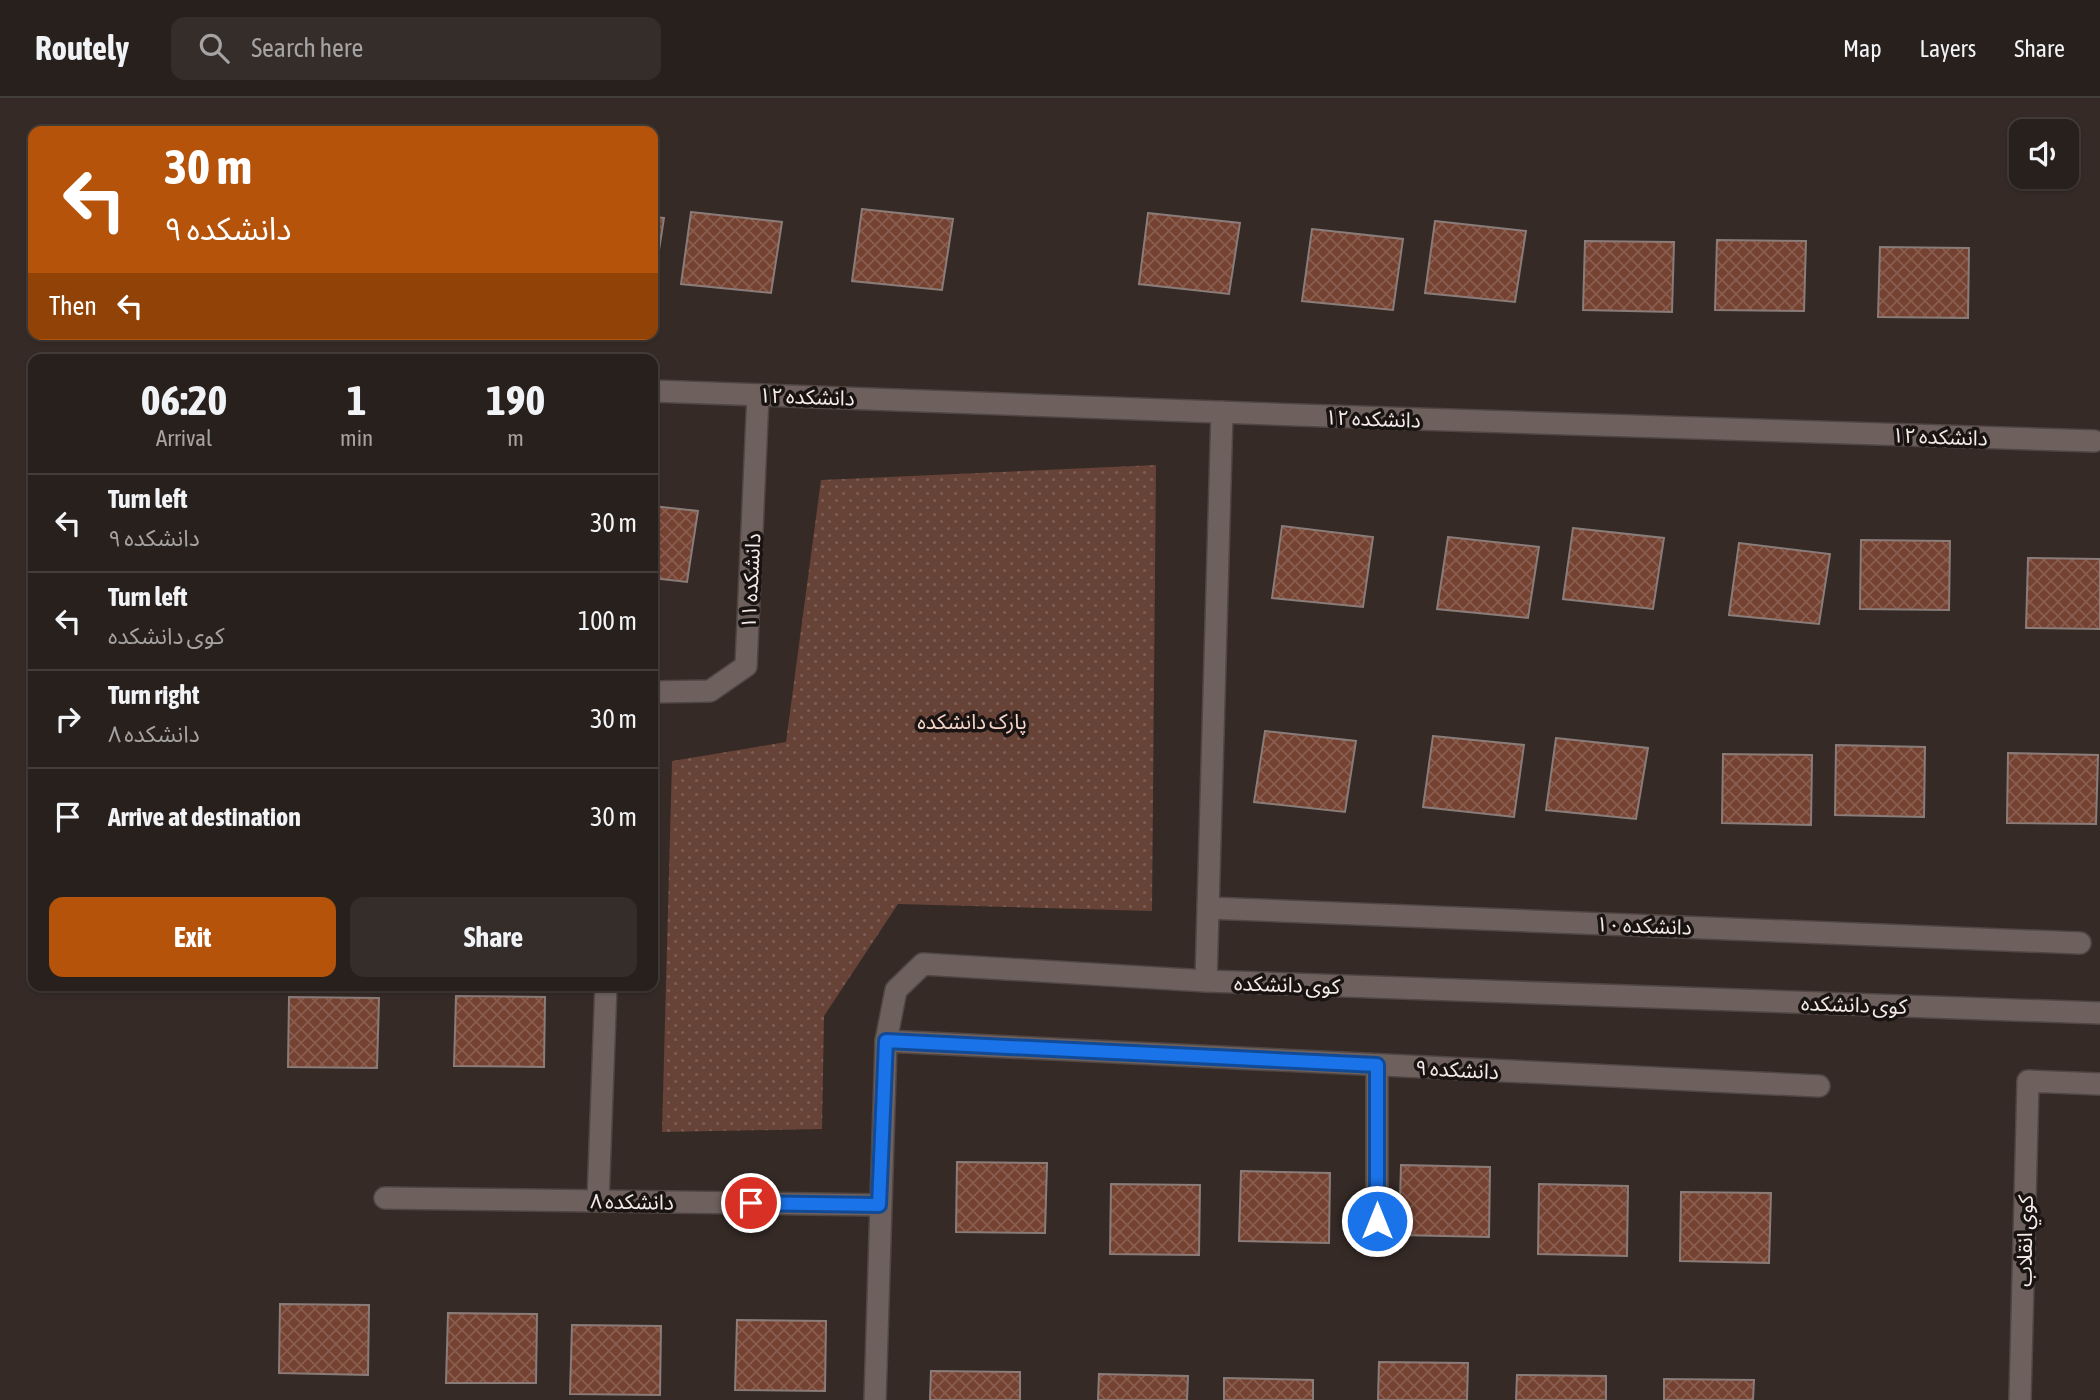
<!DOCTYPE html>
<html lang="en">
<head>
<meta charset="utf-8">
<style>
  body { margin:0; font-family:"Asap Condensed","Noto Sans Arabic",sans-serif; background:#342d29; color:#f1f3f6; height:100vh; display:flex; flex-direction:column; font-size:26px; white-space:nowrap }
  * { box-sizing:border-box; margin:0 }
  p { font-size:23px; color:#a5a3a3 }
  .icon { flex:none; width:38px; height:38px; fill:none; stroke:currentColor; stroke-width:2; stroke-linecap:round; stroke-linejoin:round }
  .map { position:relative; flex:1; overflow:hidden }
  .sheet { position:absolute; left:28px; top:256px; width:630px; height:637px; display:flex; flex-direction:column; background:#28201c; border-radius:14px; box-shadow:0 2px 5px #0004,0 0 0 2px #443e3b }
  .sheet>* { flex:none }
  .hud { position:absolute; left:28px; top:28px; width:630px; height:214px; border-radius:14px; box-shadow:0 2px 5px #0004,0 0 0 2px #443e3b; background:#b45309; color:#fff; overflow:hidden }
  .controls { position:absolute; left:2009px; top:21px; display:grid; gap:14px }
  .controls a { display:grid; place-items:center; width:70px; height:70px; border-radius:14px; background:#28201c; box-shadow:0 2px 5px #0004,0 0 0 2px #443e3b; font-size:35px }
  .pin { position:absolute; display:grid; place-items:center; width:60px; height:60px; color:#fff; margin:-30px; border:4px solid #fff; border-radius:50%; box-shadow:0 2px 7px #0007 }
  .me { position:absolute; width:77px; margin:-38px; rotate:0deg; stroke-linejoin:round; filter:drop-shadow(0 0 5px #0008) }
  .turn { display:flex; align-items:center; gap:24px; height:147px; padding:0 21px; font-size:32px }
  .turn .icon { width:91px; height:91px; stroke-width:2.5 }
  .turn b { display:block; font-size:49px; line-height:60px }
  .then { display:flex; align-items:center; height:66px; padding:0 21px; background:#0003; gap:14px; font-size:26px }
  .eta { display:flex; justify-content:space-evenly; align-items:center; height:119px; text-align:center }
  .eta b { font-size:42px; font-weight:700; line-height:49px }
  .primary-button { display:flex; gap:14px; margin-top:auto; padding:14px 21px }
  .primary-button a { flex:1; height:80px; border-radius:14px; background:#b45309; color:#fff; font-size:28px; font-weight:700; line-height:80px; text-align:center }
  .primary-button a+a { background:#342d29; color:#f1f3f6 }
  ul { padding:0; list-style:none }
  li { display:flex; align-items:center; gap:21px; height:98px; padding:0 21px; border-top:2px solid #443e3b }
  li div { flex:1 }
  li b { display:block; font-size:26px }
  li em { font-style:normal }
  header { display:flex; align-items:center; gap:42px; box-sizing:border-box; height:98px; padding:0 35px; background:#28201c; border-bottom:2px solid #443e3b }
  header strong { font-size:33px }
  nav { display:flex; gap:38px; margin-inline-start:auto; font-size:24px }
  .search { width:490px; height:63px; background:#342d29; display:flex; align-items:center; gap:18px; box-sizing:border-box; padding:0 24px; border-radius:14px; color:#a5a3a3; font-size:26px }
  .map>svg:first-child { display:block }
  .green { fill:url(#green-dots) }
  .building { fill:url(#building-cross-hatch); stroke:#8a7c78; stroke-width:2 }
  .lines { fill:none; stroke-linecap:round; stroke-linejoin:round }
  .minor-casing { stroke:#504643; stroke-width:24 }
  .minor { stroke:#6e615d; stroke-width:21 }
  .route-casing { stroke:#114b97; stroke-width:18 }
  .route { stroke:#1a73e8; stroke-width:12 }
  .labels { text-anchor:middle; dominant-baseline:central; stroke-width:7; stroke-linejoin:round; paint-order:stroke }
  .street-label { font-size:21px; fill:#f3ebe9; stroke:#191412 }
  .park-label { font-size:21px; fill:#f8d5ca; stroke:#191412 }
</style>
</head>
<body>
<header>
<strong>Routely</strong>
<div class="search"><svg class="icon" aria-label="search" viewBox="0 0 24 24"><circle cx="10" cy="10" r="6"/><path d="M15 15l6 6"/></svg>Search here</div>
<nav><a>Map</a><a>Layers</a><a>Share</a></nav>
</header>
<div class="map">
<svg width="2100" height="1302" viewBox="0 0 2100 1302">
  <defs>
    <pattern id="green-dots" width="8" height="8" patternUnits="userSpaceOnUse" patternTransform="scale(1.75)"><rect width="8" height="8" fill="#664237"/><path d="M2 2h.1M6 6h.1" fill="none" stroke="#7c5d54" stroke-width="1.8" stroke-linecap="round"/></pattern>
    <pattern id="building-cross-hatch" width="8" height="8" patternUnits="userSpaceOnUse" patternTransform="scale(1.75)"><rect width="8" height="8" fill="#754231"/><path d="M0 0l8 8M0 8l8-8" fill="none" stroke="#895d4f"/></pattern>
  </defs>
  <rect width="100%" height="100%" fill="#352a26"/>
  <polygon class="green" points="1156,367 1152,813 898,806 824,918 822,1031 662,1034 672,663 786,644 821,382"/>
  <g class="building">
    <polygon points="862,111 953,121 942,192 852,183"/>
    <polygon points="691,114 782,124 771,195 681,186"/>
    <polygon points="1148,115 1240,125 1229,196 1139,186"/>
    <polygon points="653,119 664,120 653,191"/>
    <polygon points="1435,123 1526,133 1515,204 1425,195"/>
    <polygon points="1312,131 1403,141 1393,212 1302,203"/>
    <polygon points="1717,142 1806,143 1804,213 1715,212"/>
    <polygon points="1585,143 1674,144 1672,214 1583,212"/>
    <polygon points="1880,149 1969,150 1968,220 1878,219"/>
    <polygon points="653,408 698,413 687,484 653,480"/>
    <polygon points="1282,428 1373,439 1363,509 1272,500"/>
    <polygon points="1573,430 1664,440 1653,511 1563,501"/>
    <polygon points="1448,439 1539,449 1528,520 1437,511"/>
    <polygon points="1861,442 1950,443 1949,512 1860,511"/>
    <polygon points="1739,445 1830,456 1819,526 1729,517"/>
    <polygon points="2028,460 2100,461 2100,531 2026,530"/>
    <polygon points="1265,633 1356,643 1345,714 1254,704"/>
    <polygon points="1433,638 1524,647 1514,719 1423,709"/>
    <polygon points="1556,640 1648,650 1636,721 1546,712"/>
    <polygon points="1836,647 1925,649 1924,719 1835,717"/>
    <polygon points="2008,655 2098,657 2096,726 2007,725"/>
    <polygon points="1723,656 1812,657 1811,727 1722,725"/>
    <polygon points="456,898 545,899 544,969 454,968"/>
    <polygon points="289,899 379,900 377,970 288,969"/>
    <polygon points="957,1064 1047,1065 1045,1135 956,1134"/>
    <polygon points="1401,1067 1490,1069 1489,1139 1399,1137"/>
    <polygon points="1241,1073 1330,1075 1329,1145 1239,1143"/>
    <polygon points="1111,1086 1200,1087 1199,1157 1110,1156"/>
    <polygon points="1539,1086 1628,1088 1627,1158 1538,1156"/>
    <polygon points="1681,1094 1771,1095 1769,1165 1680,1163"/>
    <polygon points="280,1206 369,1207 368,1277 279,1275"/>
    <polygon points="448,1215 537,1216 536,1285 446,1285"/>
    <polygon points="737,1222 826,1223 825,1293 735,1292"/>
    <polygon points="572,1227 661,1228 660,1297 570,1296"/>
    <polygon points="1379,1264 1468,1265 1467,1302 1378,1302"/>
    <polygon points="931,1273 1020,1274 1020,1302 930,1302"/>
    <polygon points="1099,1276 1188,1278 1187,1302 1098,1302"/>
    <polygon points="1517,1277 1606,1278 1606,1302 1516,1302"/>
    <polygon points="1224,1280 1313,1282 1313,1302 1224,1302"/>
    <polygon points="1664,1281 1754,1282 1753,1302 1664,1302"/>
  </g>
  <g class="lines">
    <defs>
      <g id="minor">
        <polyline points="653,293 1327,318 2094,343"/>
        <polyline points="653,594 710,593 746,568 758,297"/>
        <polyline points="1208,810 2080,845"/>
        <polyline points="1206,883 1222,314"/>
        <polyline points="886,943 1819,988"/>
        <polyline points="1377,967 1377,1123"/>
        <polyline points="385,1100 879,1107"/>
        <polyline points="598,1103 606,887"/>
        <polyline points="875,1302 886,943 896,892 923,866 1206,883 2100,915"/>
        <polyline points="2020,1302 2028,983 2100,986"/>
      </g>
    </defs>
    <use href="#minor" class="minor-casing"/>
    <use href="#minor" class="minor"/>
  </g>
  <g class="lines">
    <defs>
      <polyline id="route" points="751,1105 879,1107 886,943 1377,967 1377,1123"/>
    </defs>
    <use href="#route" class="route-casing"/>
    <use href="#route" class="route"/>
  </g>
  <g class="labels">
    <g class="street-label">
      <text transform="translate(807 298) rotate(2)">دانشکده ۱۲</text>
      <text transform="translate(1373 320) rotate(2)">دانشکده ۱۲</text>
      <text transform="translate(1940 338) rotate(2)">دانشکده ۱۲</text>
      <text transform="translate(750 483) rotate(-87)">دانشکده ۱۱</text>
      <text transform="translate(1644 827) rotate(2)">دانشکده ۱۰</text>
      <text transform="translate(1287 886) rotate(2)">کوی دانشکده</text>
      <text transform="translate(1854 906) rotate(2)">کوی دانشکده</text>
      <text transform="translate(1457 971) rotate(3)">دانشکده ۹</text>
      <text transform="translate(632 1103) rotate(1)">دانشکده ۸</text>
      <text transform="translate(2024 1143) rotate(-89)">كوي انقلاب</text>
    </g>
    <g class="park-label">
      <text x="972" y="623">پارک دانشکده</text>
    </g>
  </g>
</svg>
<div class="controls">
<a><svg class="icon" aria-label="sound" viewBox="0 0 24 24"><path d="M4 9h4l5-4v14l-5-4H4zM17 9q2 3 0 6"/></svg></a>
</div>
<div class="pin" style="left:751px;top:1105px;background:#d93025"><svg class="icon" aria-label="arrive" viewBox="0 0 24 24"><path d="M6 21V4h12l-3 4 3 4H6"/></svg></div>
<svg class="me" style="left:1377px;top:1123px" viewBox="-20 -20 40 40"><circle r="17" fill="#1a73e8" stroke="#fff" stroke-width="3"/><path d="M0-11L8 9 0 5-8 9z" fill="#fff"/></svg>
<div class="hud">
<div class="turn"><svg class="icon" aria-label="left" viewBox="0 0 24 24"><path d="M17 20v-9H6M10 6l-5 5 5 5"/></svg><div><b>30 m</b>دانشکده ۹</div></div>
<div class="then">Then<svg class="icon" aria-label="left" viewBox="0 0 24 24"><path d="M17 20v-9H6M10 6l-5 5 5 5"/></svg></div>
</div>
<section class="sheet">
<div class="eta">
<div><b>06:20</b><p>Arrival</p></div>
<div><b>1</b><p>min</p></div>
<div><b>190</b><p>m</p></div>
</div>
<ul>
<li><svg class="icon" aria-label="left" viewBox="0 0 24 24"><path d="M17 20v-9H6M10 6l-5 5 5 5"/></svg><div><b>Turn left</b><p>دانشکده ۹</p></div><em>30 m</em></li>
<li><svg class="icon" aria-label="left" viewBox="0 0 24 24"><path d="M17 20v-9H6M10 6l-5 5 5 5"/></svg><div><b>Turn left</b><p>کوی دانشکده</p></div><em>100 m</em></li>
<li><svg class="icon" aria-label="right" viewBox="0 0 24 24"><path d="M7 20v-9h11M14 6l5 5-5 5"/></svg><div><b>Turn right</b><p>دانشکده ۸</p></div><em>30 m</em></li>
<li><svg class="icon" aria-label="arrive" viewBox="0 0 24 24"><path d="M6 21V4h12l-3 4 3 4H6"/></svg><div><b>Arrive at destination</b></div><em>30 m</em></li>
</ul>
<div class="primary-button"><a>Exit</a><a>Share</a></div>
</section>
</div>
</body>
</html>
